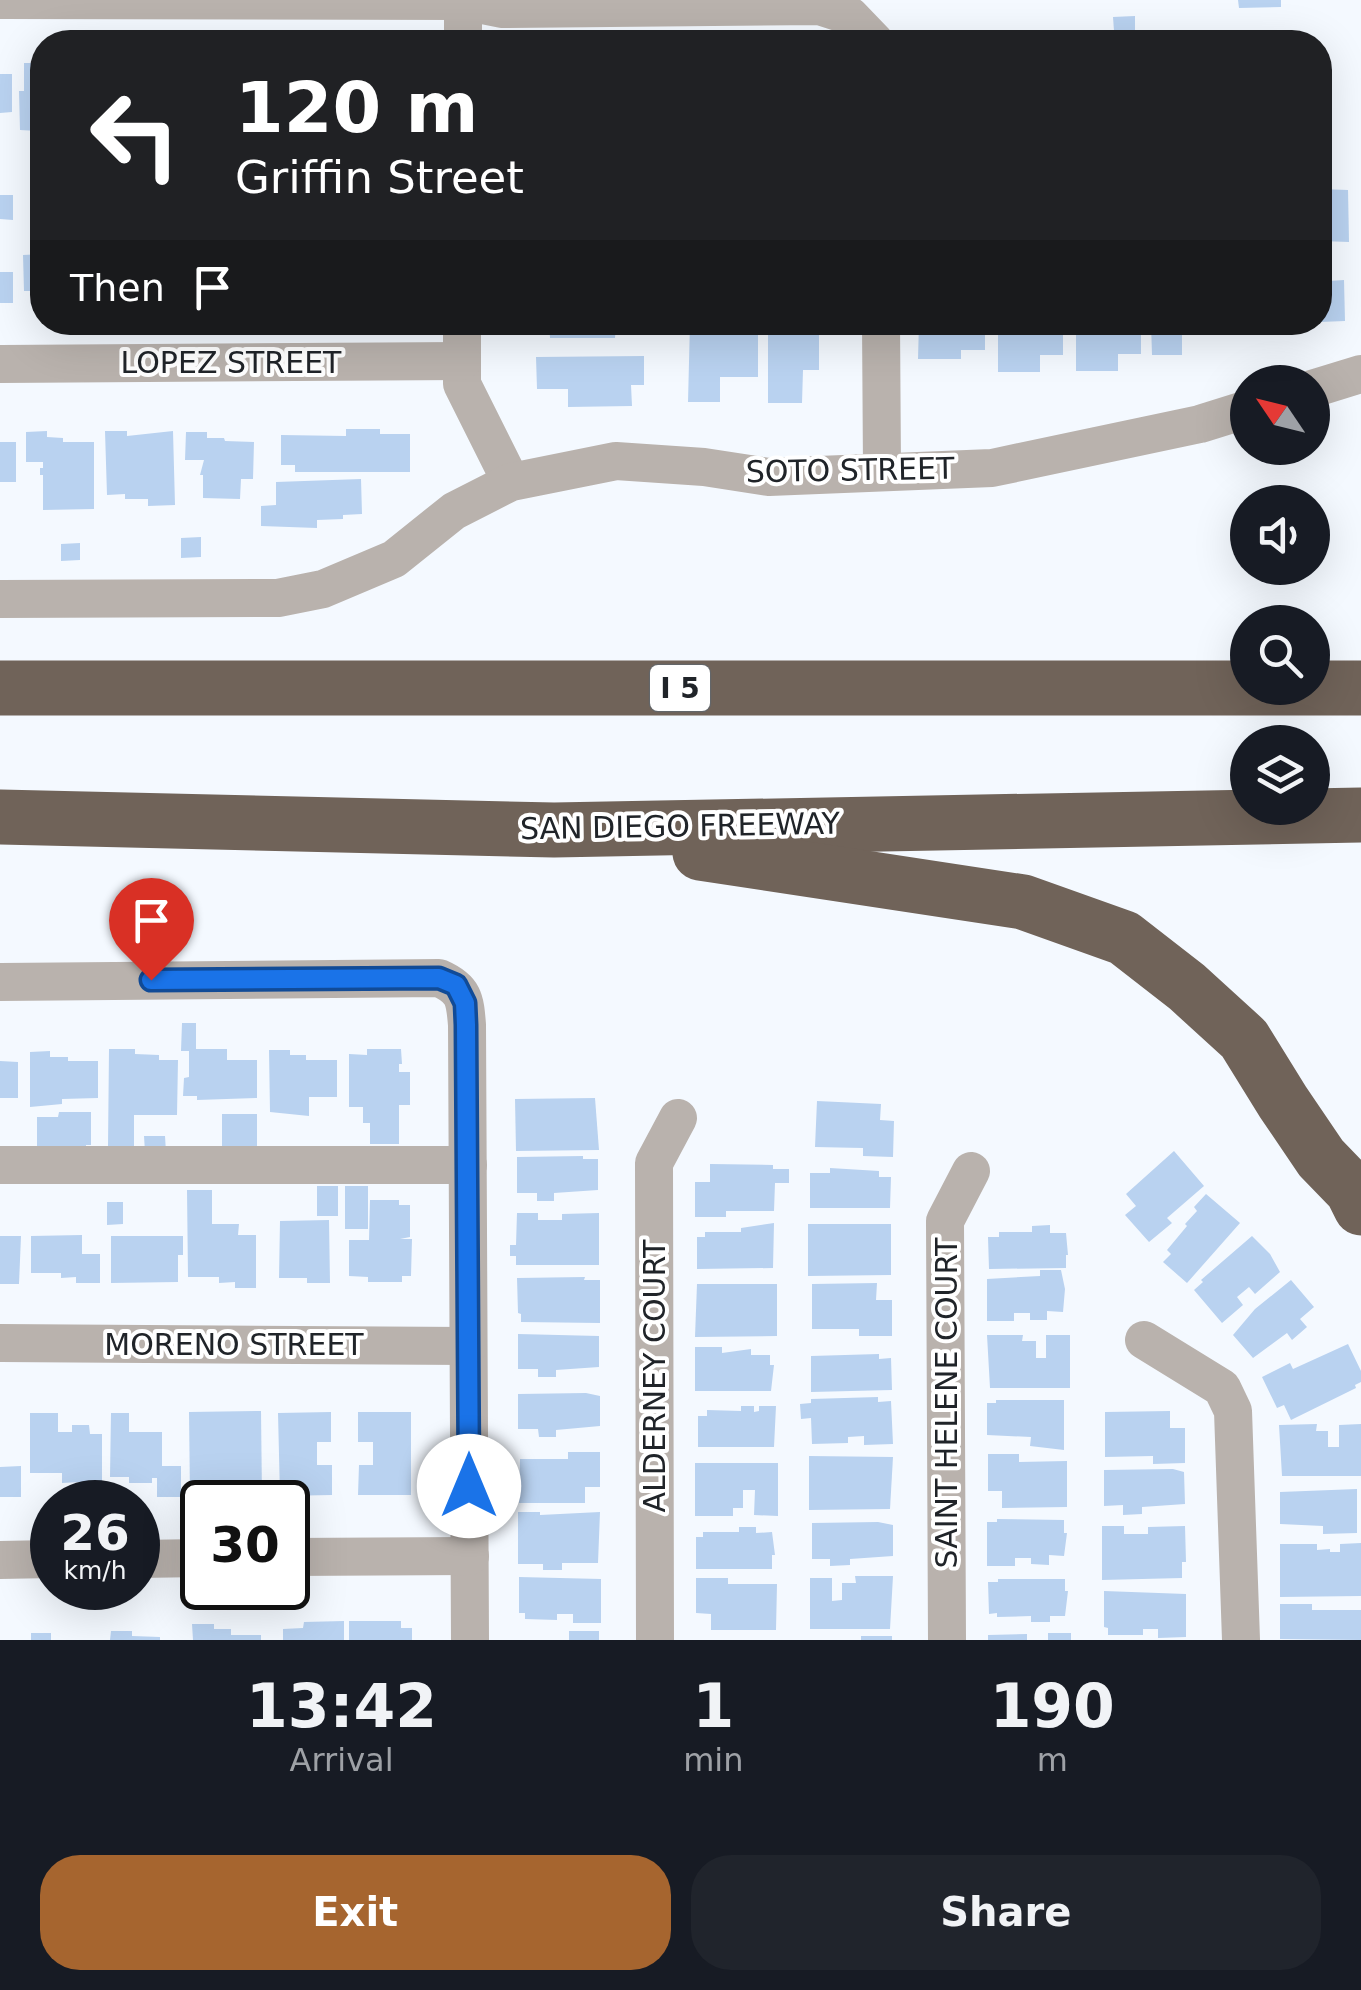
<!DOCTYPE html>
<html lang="en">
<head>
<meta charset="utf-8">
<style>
  body { margin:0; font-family:"DejaVu Sans",sans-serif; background:#20242c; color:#f1f3f6; height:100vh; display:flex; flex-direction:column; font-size:38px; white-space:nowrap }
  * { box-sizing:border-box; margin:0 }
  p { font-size:32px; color:#9ea1a6 }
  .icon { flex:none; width:55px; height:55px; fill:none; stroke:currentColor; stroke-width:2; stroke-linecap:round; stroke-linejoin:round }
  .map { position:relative; height:1640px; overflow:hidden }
  .side { display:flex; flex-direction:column; background:#171b24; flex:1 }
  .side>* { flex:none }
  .hud { position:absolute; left:30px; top:30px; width:1302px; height:305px; border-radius:40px; box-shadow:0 10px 40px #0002; background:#202124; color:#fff; overflow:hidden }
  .needle { width:65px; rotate:305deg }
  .fabs { position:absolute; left:1230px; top:365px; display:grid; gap:20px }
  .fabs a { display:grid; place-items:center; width:100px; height:100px; border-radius:50%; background:#171b24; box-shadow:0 10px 40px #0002; font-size:50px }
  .speed { position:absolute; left:30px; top:1480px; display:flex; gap:20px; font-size:50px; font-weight:700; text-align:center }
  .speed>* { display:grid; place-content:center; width:130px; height:130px; border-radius:50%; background:#171b24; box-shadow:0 10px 40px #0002; line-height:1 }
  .speed small { font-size:25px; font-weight:400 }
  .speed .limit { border:5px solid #111; border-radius:15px; background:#fff; color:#111 }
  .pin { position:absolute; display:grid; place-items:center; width:85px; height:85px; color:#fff; margin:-102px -42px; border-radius:50% 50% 50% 0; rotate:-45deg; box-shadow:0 0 10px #0007 }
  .pin .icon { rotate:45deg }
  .me { position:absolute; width:110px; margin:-55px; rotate:0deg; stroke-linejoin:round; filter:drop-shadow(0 0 8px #0008) }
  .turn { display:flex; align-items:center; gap:35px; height:210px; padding:0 40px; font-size:45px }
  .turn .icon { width:130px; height:130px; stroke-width:2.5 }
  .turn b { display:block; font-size:70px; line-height:85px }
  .then { display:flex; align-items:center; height:95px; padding:0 40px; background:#0003; gap:20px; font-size:38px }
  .eta { display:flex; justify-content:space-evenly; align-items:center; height:170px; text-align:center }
  .eta b { font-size:60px; font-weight:700; line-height:70px }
  .cta { display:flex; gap:20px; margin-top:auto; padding:20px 40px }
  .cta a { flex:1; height:115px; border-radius:40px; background:#a6652f; color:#fff; font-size:40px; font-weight:700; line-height:115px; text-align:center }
  .cta a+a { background:#20242c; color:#f1f3f6 }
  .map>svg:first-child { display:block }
  .building { fill:#b9d2f0 }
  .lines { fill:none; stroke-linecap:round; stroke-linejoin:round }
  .minor { stroke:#b9b2ad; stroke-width:38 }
  .highway { stroke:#706359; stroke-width:55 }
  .route-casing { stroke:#114b97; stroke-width:25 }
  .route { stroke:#1a73e8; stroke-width:18 }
  .labels { text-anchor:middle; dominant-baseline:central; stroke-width:8; stroke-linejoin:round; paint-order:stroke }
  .shield { fill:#fff; stroke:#636669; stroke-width:2.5 }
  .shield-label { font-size:28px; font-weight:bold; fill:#202429 }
  .street-label { font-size:30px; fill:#202429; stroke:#fff }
</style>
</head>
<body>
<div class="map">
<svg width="1361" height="1640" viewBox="0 0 1361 1640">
  <rect width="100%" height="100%" fill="#f4f9ff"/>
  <g class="building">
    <polygon points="1238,0 1281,0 1281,7 1239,8"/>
    <polygon points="1135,16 1135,30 1114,31 1113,17"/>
    <rect x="1320" y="60" width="8" height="33"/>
    <polygon points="24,63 42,63 42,125 37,125 38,131 20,130 19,91 24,91"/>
    <polygon points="0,74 12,74 12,112 0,113"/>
    <polygon points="1320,189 1348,190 1349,242 1320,241"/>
    <polygon points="0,195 13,195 13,220 0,219"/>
    <polygon points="42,254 42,291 24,291 23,255"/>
    <polygon points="1320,257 1327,257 1328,281 1344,280 1345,321 1320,322"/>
    <rect x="0" y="272" width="13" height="31"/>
    <polygon points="549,322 616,322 615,338 550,338"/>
    <polygon points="690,322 719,322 719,329 758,329 758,377 720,377 720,402 688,402"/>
    <polygon points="768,322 819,322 819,370 803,370 802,403 768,403"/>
    <polygon points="919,322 985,322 985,350 961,350 961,359 918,359"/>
    <polygon points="998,322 1063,322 1063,355 1040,355 1040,372 998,372"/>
    <polygon points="1076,322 1141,322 1141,354 1118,354 1118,371 1076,371"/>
    <polygon points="1178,322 1199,322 1199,331 1182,331 1182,355 1152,355 1151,323"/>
    <polygon points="644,356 644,385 631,385 632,406 568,407 568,389 537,389 536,357"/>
    <polygon points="346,429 380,429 380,434 410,434 410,472 295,472 295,465 281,465 281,435 346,436"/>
    <polygon points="47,431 47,437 63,438 63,442 94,442 94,509 43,510 43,475 40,475 40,468 43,468 43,462 26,462 26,432"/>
    <polygon points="105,431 127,431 127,436 173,431 175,505 148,506 148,499 125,499 125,494 107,495"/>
    <polygon points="186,432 207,432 207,438 224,438 225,441 254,442 253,479 241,479 240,499 203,498 203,475 200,475 204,460 185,460"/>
    <rect x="0" y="442" width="16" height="40"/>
    <polygon points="361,479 362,514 343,515 343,519 317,520 317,528 261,526 261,506 276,505 276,482"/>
    <polygon points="201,537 201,557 181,558 181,538"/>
    <polygon points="80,543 80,560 61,561 61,544"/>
    <polygon points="182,1023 196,1023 196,1049 227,1049 227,1060 257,1060 257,1098 197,1100 197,1096 183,1096 184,1078 189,1077 189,1051 181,1051"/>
    <polygon points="109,1049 135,1049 135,1054 159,1055 159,1060 178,1060 177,1115 134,1115 134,1147 108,1146"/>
    <polygon points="367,1049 401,1049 402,1064 399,1064 399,1072 410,1072 410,1105 399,1105 399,1144 370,1144 370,1123 363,1123 363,1107 349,1107 349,1054 367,1055"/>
    <polygon points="269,1050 290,1050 290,1055 306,1055 306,1060 337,1060 337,1097 309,1097 309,1116 270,1112"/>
    <polygon points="50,1051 50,1057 68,1057 68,1061 98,1061 98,1098 62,1099 62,1104 30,1107 30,1052"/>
    <polygon points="0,1061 18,1062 18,1098 0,1098"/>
    <polygon points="595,1098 599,1150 516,1151 515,1099"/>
    <polygon points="817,1101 881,1104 880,1120 894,1121 893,1157 863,1156 863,1148 815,1147"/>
    <polygon points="59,1112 91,1112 91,1145 86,1145 86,1156 37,1157 37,1117 58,1117"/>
    <rect x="222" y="1114" width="35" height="32"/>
    <polygon points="144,1136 165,1136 166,1152 145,1152"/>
    <polygon points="1174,1151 1204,1186 1167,1218 1172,1223 1149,1242 1125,1215 1136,1206 1126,1194"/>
    <polygon points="583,1156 583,1159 598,1159 598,1190 554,1193 554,1201 537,1201 537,1193 517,1193 517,1157"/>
    <polygon points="710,1164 773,1165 773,1169 789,1169 789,1183 775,1183 774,1211 726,1211 726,1217 695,1217 695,1182 710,1182"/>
    <polygon points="830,1168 879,1171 879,1177 891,1177 890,1208 810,1208 810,1173 830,1173"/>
    <rect x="317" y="1186" width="21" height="30"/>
    <rect x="345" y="1186" width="23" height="43"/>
    <polygon points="187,1190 212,1190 212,1224 239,1224 238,1235 256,1235 256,1288 235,1288 235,1282 219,1283 219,1277 188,1277"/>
    <polygon points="1206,1194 1240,1223 1187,1283 1163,1262 1171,1254 1167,1250 1187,1226 1185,1224 1197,1211 1194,1207"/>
    <polygon points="370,1200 399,1200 399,1205 410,1205 410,1237 400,1239 412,1239 411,1276 402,1276 402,1282 368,1282 368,1277 349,1276 349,1240 369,1240"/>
    <polygon points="107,1202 123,1202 123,1224 107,1225"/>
    <polygon points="517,1213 538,1213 538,1220 562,1220 562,1214 599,1213 599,1265 516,1265 516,1256 510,1256 510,1245 516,1245"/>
    <polygon points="329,1220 330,1283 307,1283 307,1278 279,1278 280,1221"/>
    <polygon points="774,1223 773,1268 697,1269 697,1237 705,1237 705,1232 741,1232 741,1228"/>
    <polygon points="808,1224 891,1224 891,1275 808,1276"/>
    <polygon points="1050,1225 1050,1233 1066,1233 1068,1255 1066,1255 1066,1268 989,1269 988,1237 999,1237 999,1232 1032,1232 1032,1226"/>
    <polygon points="82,1235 82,1254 100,1254 100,1283 76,1283 76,1277 61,1278 61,1273 31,1273 31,1236"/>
    <polygon points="0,1236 21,1236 19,1284 0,1284"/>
    <polygon points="111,1236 183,1236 183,1255 178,1255 178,1282 111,1283"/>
    <polygon points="1252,1236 1270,1254 1280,1272 1255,1294 1249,1287 1237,1297 1243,1305 1222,1323 1194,1290 1203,1282 1201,1280"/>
    <polygon points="1040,1270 1061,1270 1065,1289 1063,1312 1047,1311 1047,1320 1030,1320 1030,1313 1014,1313 1014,1321 987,1321 987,1279 1040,1276"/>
    <polygon points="585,1277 584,1280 600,1280 600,1323 521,1322 521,1314 518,1313 517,1278"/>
    <polygon points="1291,1280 1314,1307 1300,1319 1307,1327 1292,1340 1287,1333 1253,1358 1233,1335 1255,1309"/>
    <polygon points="877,1283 876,1300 892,1300 892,1336 859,1336 859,1329 812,1329 812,1284"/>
    <polygon points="697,1284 777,1284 777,1336 695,1337"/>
    <polygon points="518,1334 599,1336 599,1367 556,1370 556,1377 538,1377 538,1369 518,1369"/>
    <polygon points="987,1335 1023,1335 1022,1341 1036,1341 1036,1358 1046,1358 1046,1335 1070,1335 1070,1388 990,1388"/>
    <polygon points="1348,1344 1361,1371 1361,1382 1355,1385 1356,1388 1291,1420 1284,1405 1277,1408 1262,1377 1290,1363 1293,1369"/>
    <polygon points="695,1347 722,1347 722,1353 751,1349 751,1355 770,1355 770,1365 774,1365 771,1391 695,1391"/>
    <polygon points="879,1354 879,1359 891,1358 892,1390 811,1392 811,1356"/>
    <polygon points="586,1393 600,1396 600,1426 556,1430 556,1437 539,1437 538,1429 518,1429 518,1394"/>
    <polygon points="878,1397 878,1402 891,1401 893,1444 864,1445 864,1436 848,1437 848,1443 812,1444 811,1418 801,1419 800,1404 811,1403 811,1399"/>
    <polygon points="996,1400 1064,1400 1064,1450 1030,1446 1031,1437 987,1435 987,1403 996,1403"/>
    <polygon points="741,1406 754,1406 754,1412 759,1411 759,1406 776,1406 774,1447 698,1447 698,1416 707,1416 707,1410 741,1411"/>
    <polygon points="261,1411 262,1497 190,1497 189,1412"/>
    <polygon points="1170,1411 1170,1428 1185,1428 1185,1463 1153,1464 1153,1456 1105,1457 1105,1412"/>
    <polygon points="331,1412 331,1442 317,1442 317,1465 332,1465 332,1495 280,1496 278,1413"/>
    <polygon points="358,1412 411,1412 411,1495 358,1495 359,1465 373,1465 373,1442 358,1442"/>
    <polygon points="30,1413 58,1413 58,1432 72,1432 72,1425 89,1425 90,1434 102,1434 102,1497 80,1497 80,1482 62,1483 62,1473 30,1473"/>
    <polygon points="111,1413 129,1413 129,1432 162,1432 162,1466 181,1466 181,1497 157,1497 157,1478 152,1478 152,1483 129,1483 129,1477 110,1477"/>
    <polygon points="1317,1424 1316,1431 1328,1431 1328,1447 1339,1447 1339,1425 1361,1424 1361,1476 1282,1476 1279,1425"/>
    <polygon points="568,1452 600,1452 600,1487 585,1487 585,1503 519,1503 520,1459 568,1459"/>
    <polygon points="988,1454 1019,1454 1019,1462 1067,1461 1067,1507 1002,1508 1002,1491 988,1491"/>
    <polygon points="809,1456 893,1457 890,1509 809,1510"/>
    <polygon points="695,1463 778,1463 778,1516 754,1515 755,1490 743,1490 743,1508 733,1508 733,1516 695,1516"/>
    <polygon points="21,1466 21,1497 0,1497 0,1467"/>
    <polygon points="1173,1469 1184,1472 1185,1504 1142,1507 1142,1514 1123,1515 1123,1505 1104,1506 1104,1470"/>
    <polygon points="1357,1489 1357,1533 1323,1534 1323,1526 1280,1524 1280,1492"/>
    <polygon points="518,1512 540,1512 540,1515 600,1512 598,1563 562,1563 562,1570 543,1570 543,1564 518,1564"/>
    <polygon points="997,1519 1064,1520 1064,1533 1067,1533 1064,1556 1049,1555 1049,1565 1031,1564 1031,1558 1015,1558 1015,1566 987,1566 987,1522 997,1522"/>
    <polygon points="878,1522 893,1525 893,1556 850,1559 850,1565 830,1566 830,1559 812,1559 812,1523"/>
    <polygon points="1102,1526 1124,1526 1124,1534 1148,1534 1148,1527 1185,1526 1186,1562 1182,1562 1182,1578 1102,1580"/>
    <polygon points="739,1527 756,1527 756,1533 772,1532 775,1555 772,1555 772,1569 696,1569 696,1537 703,1537 703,1532 739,1532"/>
    <polygon points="1361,1543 1361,1596 1280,1597 1280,1544 1317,1544 1317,1550 1330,1549 1330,1552 1340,1552 1340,1544"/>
    <polygon points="855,1576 893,1576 890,1629 810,1629 810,1578 832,1578 832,1601 842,1600 842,1583 856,1583"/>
    <polygon points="519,1577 601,1579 601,1623 573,1623 573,1614 557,1614 557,1620 525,1619 525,1613 519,1613"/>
    <polygon points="696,1578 728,1578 728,1584 777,1584 776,1630 711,1630 711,1614 696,1613"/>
    <polygon points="998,1579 1065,1579 1065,1591 1068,1591 1065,1616 1050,1616 1050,1622 1031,1622 1031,1616 997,1617 997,1613 989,1614 988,1582 998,1582"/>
    <polygon points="1104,1591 1186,1594 1186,1637 1158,1638 1158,1629 1143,1629 1143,1635 1108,1635 1108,1628 1104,1627"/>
    <polygon points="1280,1604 1312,1604 1312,1610 1361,1610 1361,1640 1280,1639"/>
    <polygon points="344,1621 344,1640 283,1640 283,1629 303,1628 304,1622"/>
    <polygon points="349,1621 401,1621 401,1628 412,1628 412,1640 349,1640"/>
    <polygon points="192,1624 214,1624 214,1629 231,1629 231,1635 261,1635 261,1640 193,1640"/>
    <polygon points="111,1631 132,1631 132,1636 160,1637 160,1640 110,1640"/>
    <rect x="569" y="1631" width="30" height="9"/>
    <rect x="31" y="1633" width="20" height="7"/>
    <rect x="1048" y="1633" width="23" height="7"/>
    <polygon points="1027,1634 1027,1640 988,1640 988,1635"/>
    <rect x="861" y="1636" width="31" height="4"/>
  </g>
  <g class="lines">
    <g class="minor">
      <polyline points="0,0 463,1 503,9 819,6 850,16 875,42"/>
      <polyline points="463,42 463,0"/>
      <polyline points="462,322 462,384 511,482"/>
      <polyline points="881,322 882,470"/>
      <polyline points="0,364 462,361"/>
      <polyline points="1312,389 1361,374"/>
      <polyline points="0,599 278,598 323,589 394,559 454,511 511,482 616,461 704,467 769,477 992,468 1200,424 1248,409"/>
      <path d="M0 982 439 978C464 989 465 999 467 1025L470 1640"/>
      <polyline points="0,1165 468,1165"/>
      <polyline points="1144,1340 1222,1388 1233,1411 1241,1640"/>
      <polyline points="0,1343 468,1346"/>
      <polyline points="288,1557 470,1556"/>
      <polyline points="138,1559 202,1558"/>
      <polyline points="0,1560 52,1559"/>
      <polyline points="655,1640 654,1163 678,1118"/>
      <polyline points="947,1640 945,1221 971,1171"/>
    </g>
    <g class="highway">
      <polyline points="0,688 1361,688"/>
      <polyline points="0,817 554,830 1361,815"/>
      <polyline points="700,853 1023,902 1124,938 1187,987 1244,1039 1283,1102 1321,1158 1352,1190 1361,1208"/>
    </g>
  </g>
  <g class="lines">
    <defs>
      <polyline id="route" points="151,980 439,978 456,985 465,1003 466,1025 469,1486"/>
    </defs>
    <use href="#route" class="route-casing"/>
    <use href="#route" class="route"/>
  </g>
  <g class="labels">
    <rect class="shield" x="650" y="665" width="60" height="46" rx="8"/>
    <g class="shield-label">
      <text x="680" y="688">I 5</text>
    </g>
    <g class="street-label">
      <text x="231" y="362">LOPEZ STREET</text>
      <text transform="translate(850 470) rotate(-1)">SOTO STREET</text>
      <text transform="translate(680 826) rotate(-1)">SAN DIEGO FREEWAY</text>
      <text x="234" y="1344">MORENO STREET</text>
      <text transform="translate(654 1376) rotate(-90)">ALDERNEY COURT</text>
      <text transform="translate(946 1403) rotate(-90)">SAINT HELENE COURT</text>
    </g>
  </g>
</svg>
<div class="fabs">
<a><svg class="needle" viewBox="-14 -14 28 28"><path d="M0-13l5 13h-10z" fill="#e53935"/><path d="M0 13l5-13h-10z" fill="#9ea1a6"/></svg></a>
<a><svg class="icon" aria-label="sound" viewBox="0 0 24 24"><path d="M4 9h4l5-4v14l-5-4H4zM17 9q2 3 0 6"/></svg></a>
<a><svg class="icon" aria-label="search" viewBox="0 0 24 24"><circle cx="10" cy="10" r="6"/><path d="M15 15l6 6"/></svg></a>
<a><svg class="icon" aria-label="layers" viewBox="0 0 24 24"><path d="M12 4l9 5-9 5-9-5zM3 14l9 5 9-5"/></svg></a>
</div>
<div class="speed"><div>26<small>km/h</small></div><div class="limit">30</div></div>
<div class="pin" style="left:151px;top:980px;background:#d93025"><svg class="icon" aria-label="arrive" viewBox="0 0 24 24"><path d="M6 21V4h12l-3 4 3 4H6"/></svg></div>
<svg class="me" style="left:469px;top:1486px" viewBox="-20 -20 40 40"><circle r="19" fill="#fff"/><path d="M0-13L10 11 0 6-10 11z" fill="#1a73e8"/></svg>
<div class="hud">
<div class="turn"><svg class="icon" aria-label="left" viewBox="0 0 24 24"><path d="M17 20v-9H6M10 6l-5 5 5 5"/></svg><div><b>120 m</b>Griffin Street</div></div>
<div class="then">Then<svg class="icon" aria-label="arrive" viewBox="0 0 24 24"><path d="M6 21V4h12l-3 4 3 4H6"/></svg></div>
</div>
</div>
<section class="side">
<div class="eta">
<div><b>13:42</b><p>Arrival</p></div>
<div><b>1</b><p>min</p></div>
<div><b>190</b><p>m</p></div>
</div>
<div class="cta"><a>Exit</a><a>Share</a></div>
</section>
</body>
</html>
